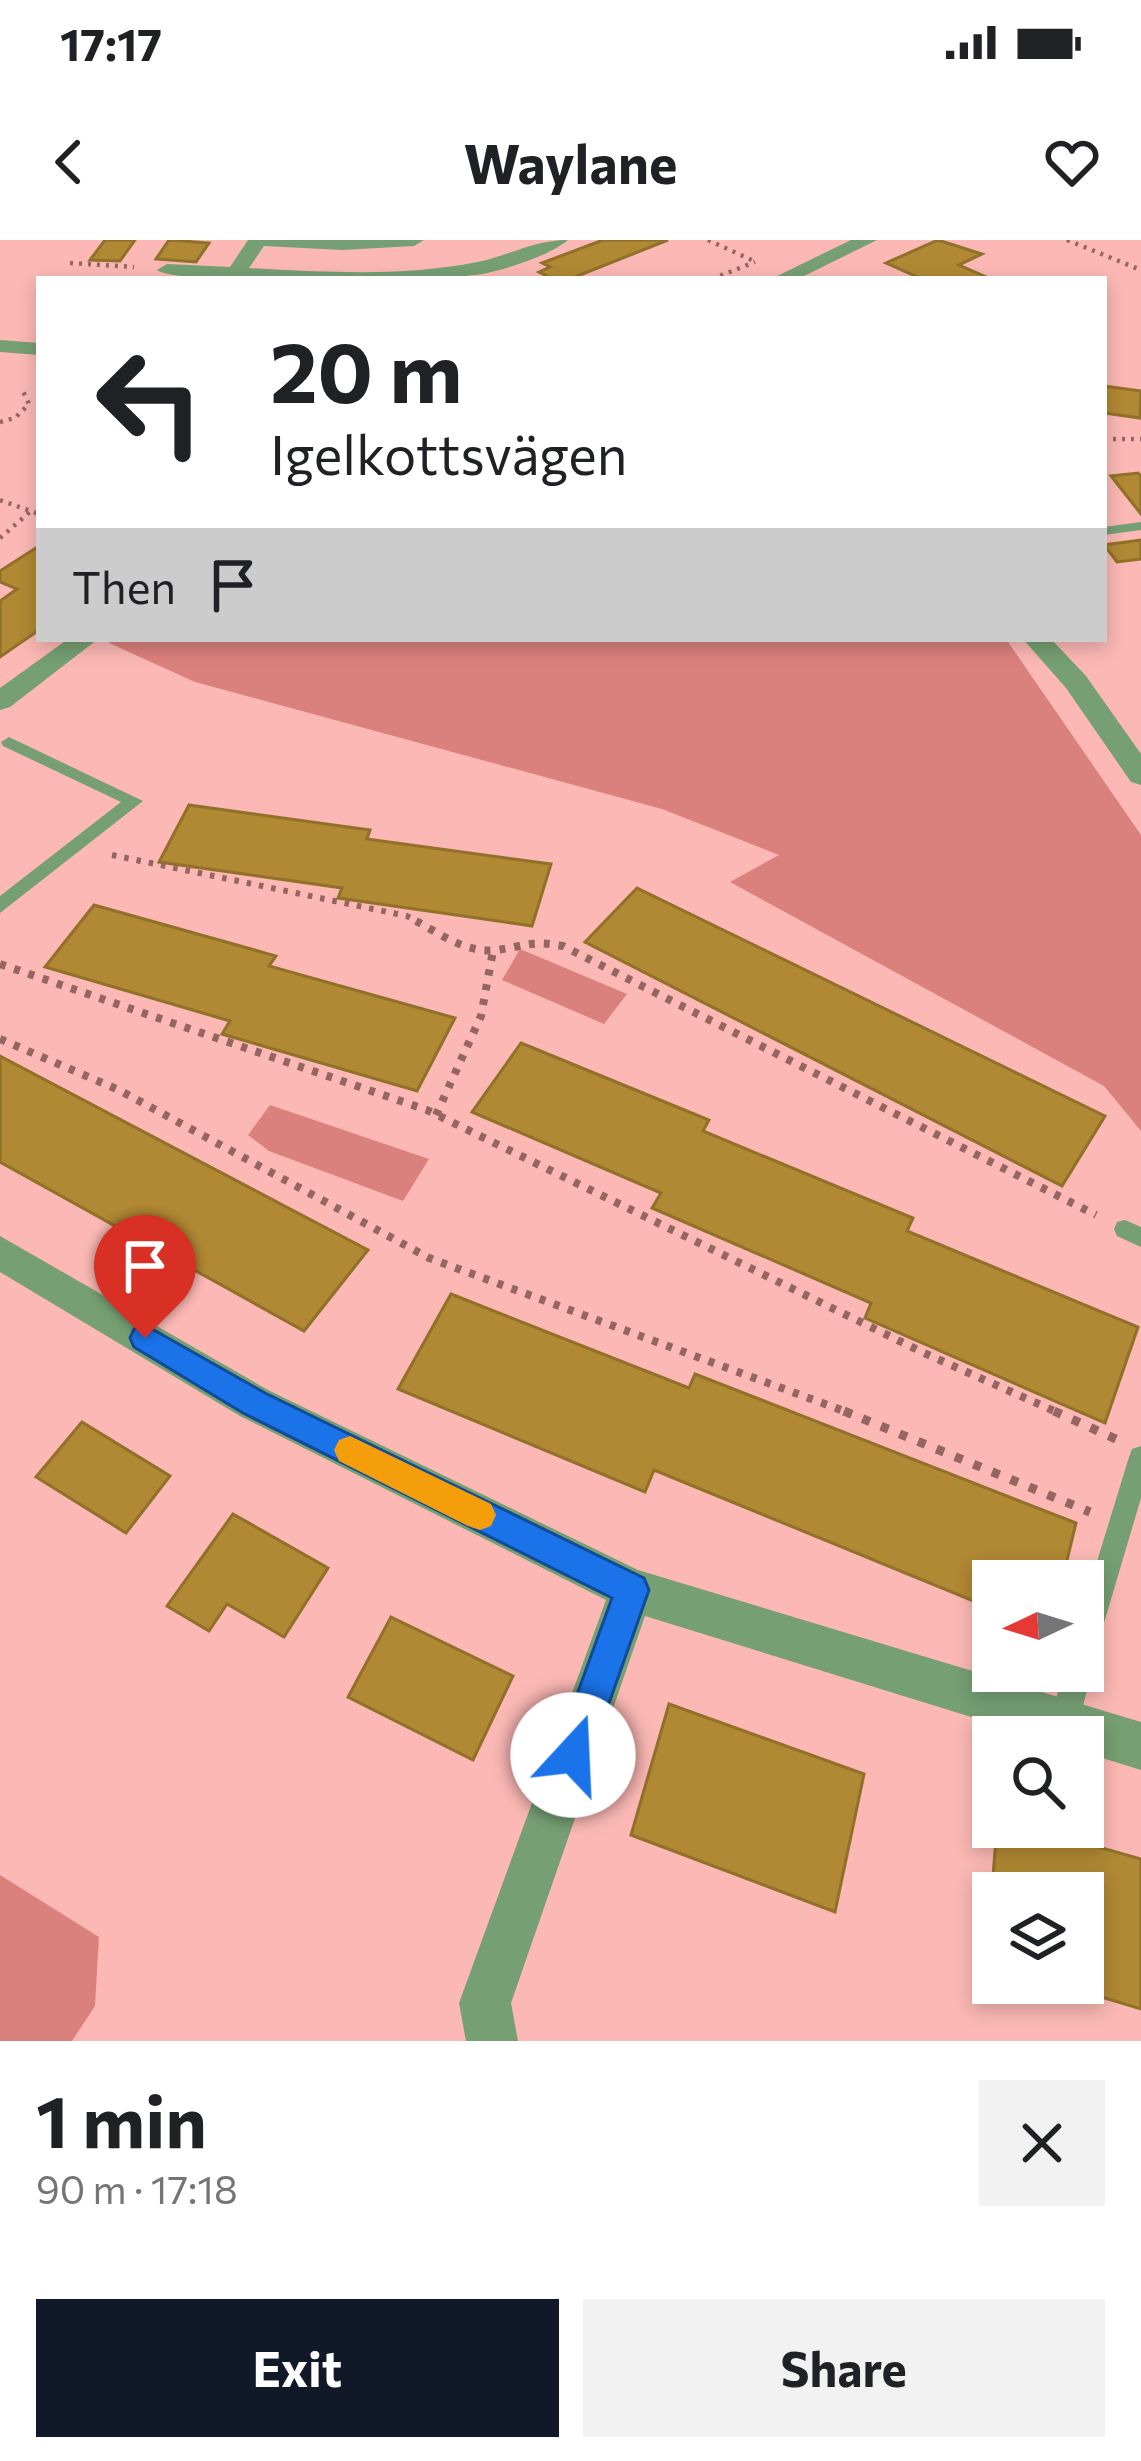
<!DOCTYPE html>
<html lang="en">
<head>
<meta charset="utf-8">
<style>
  body { margin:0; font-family:Commissioner,sans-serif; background:#f2f2f2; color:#202124; height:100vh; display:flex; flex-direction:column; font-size:45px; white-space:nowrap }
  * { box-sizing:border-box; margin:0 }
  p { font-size:39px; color:#757577 }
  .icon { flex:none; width:66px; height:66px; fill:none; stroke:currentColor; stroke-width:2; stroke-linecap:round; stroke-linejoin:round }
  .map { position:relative; height:1801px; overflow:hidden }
  .sheet { display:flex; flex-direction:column; background:#fff; flex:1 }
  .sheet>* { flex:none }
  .banner { position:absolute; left:36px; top:36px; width:1071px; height:366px; border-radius:0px; box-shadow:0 6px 18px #0003; background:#fff; color:#202124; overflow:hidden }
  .needle { width:78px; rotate:266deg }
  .tools { position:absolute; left:972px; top:1320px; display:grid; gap:24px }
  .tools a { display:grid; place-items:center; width:132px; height:132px; border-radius:0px; background:#fff; box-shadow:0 6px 18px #0003; font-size:60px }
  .pin { position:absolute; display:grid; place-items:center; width:102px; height:102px; color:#fff; margin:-123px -51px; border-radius:50% 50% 50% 0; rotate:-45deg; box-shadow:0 0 12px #0007 }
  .pin .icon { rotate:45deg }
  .me { position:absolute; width:132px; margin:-66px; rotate:20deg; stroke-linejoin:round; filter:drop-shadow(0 0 9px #0008) }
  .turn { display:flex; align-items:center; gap:42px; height:252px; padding:0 36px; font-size:54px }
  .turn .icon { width:156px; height:156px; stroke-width:2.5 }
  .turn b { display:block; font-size:84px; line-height:102px }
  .then { display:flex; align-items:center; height:114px; padding:0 36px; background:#0003; gap:24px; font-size:45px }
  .round { display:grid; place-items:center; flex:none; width:126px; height:126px; border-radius:0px; background:#f2f2f2 }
  .summary { display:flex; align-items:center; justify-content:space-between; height:204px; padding:0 36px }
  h1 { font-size:72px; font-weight:700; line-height:90px }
  .cta { display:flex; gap:24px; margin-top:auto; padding:24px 36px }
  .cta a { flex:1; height:138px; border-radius:0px; background:#111827; color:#fff; font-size:48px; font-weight:700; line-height:138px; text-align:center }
  .cta a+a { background:#f2f2f2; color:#202124 }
  .status { display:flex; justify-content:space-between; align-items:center; height:84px; padding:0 60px; background:#fff; direction:ltr }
  .status svg { height:33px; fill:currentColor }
  header { display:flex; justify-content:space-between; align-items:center; height:156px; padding:0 36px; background:#fff; font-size:54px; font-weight:700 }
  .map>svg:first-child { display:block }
  .green { fill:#db817d }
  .building { fill:#b18833; stroke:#917029; stroke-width:3 }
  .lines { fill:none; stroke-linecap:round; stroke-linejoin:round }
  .path-far3 { stroke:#956562; stroke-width:4.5; stroke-dasharray:3 6; stroke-linecap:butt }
  .path-far2 { stroke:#956562; stroke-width:6; stroke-dasharray:4.5 8; stroke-linecap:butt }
  .path-far1 { stroke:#956562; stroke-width:8; stroke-dasharray:6 9; stroke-linecap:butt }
  .path { stroke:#956562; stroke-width:9; stroke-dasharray:8 12; stroke-linecap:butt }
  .lane { fill:#769f73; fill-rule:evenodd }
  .street { fill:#769f73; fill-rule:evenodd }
  .route { fill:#1a73e8; stroke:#114b97; stroke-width:3 }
  .slow { fill:#f59e0b }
</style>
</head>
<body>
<div class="status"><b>17:17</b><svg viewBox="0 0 49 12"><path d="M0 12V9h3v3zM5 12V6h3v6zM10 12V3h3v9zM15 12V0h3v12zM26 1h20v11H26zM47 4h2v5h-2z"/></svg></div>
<header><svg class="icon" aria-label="back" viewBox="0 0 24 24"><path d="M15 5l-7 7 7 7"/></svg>Waylane<svg class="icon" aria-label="heart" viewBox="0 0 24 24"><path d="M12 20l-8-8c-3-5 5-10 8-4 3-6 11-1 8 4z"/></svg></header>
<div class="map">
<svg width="1141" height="1801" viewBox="0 0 1141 1801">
  <rect width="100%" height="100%" fill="#fbb8b4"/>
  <g class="green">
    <polygon points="114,399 1006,399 1141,595 1141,891 1104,846 730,642 779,615 662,569 195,442 109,403"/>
    <polygon points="520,709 627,754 604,784 502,740"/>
    <polygon points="270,865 429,919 403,961 269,911 248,895"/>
    <polygon points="0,1635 99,1697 95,1766 72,1801 0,1801"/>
  </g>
  <g class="building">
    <polygon points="105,0 135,0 120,21 90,20"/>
    <polygon points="169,0 209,3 196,22 156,19"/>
    <polygon points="603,0 668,0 570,39 553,39 539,32 550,27 542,23"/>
    <polygon points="938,0 982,14 959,25 991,39 922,39 886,23"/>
    <polygon points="1104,146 1141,151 1140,178 1104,173"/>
    <polygon points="1138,233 1141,236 1141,274 1111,236"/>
    <polygon points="1141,300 1141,319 1117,322 1104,305"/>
    <polygon points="39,306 39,390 0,417 0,361 17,349 0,342 0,331"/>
    <polygon points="189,565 370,590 367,599 551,624 532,686 338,658 342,648 159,622"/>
    <polygon points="637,648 1105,876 1062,946 585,702"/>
    <polygon points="94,665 276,716 269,726 455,778 417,851 222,794 230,781 45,727"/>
    <polygon points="521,803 709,880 703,891 913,978 907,991 1138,1087 1105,1183 865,1078 871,1063 652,968 661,953 472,872"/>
    <polygon points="0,816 368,1010 304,1091 0,922"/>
    <polygon points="451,1054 689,1148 695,1134 1076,1283 1062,1341 993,1341 993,1369 654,1230 645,1252 398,1149"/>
    <polygon points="82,1182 170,1236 126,1293 36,1237"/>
    <polygon points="233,1274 328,1328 284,1397 227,1364 209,1391 167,1366"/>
    <polygon points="391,1377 513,1436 473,1520 348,1457"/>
    <polygon points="669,1464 864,1534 835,1672 631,1595"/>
    <polygon points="997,1587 1028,1587 1141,1619 1141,1769 1055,1743 1083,1743 1083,1653 993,1653 993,1725 986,1722"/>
  </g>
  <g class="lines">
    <g class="path-far3">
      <polyline points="708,0 754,21"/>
      <polyline points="1067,0 1141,30"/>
      <polyline points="70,23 134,27"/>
      <polyline points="712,39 755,22"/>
      <polyline points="0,182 15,178 29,164 23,151"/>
      <polyline points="1104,199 1141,199"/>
      <polyline points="0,260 39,274"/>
      <polyline points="0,298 31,271"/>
    </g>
    <polyline class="path-far2" points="112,615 407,676 421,684"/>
    <g class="path-far1">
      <path d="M416 681C440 694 468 714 497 710 525 706 532 700 563 706L1096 975"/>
      <polyline points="0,724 427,870 924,1113 1061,1174"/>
      <polyline points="0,799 119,850 429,1018 852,1174"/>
      <polyline points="436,875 481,776 493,711"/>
    </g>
    <g class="path">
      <polyline points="844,1171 1090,1272"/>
      <polyline points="1054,1171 1118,1200"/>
    </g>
    <g class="lane">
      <polygon points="1141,282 1141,290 1104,295 1104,287"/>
      <polygon points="9,497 143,561 0,673 0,656 121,562 3,506 1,502"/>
      <polygon points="1125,980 1141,987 1141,1007 1117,996 1114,989 1117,982"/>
      <path d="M1141 1206V1258L1096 1410 1092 1419 1087 1422C1094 1441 1080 1474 1073 1493L1063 1497 1053 1493 1049 1483 1064 1431H1083V1367L1129 1217 1132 1209Z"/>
    </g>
    <g class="street">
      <path d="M248 0H424L414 6 342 10 264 6 249 28C323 32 404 37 477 22 509 16 533 0 568 0 549 16 507 29 482 34 441 41 180 47 157 30L167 24 230 27Z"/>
      <polygon points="851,0 877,0 798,39 771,39"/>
      <polygon points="0,100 39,103 39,115 0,112"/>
      <polygon points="68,399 98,399 10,467 0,470 0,448"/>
      <polygon points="1023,399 1051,399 1086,436 1141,514 1141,545 1131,542 1066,448"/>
      <polygon points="0,996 268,1150 638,1330 1141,1482 1141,1530 1083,1512 1083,1497 1036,1497 645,1376 511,1763 518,1801 466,1801 459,1763 606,1360 240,1176 0,1032"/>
    </g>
  </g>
  <polygon class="route" points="145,1085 265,1153 644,1338 649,1350 586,1528 573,1533 560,1528 555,1515 612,1358 243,1173 134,1107 130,1098 134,1089"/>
  <polygon class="slow" points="350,1196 491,1264 496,1275 491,1286 480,1290 468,1286 339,1221 334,1210 339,1200"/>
</svg>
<div class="tools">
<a><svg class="needle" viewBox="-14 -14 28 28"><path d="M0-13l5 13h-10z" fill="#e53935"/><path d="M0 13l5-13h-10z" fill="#757577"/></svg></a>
<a><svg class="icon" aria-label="search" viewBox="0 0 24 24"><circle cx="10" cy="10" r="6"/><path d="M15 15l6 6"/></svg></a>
<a><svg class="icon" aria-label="layers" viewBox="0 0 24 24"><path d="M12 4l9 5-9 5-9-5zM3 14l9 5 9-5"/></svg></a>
</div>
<div class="pin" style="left:145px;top:1098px;background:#d93025"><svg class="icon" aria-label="arrive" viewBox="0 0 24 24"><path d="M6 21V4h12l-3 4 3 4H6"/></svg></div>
<svg class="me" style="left:573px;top:1515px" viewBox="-20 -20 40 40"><circle r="19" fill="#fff"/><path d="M0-13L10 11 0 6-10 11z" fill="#1a73e8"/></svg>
<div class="banner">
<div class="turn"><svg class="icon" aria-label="left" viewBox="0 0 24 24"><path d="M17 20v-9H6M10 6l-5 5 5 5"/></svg><div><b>20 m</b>Igelkottsvägen</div></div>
<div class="then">Then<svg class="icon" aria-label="arrive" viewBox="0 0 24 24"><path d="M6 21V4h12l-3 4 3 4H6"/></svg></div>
</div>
</div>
<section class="sheet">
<div class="summary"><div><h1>1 min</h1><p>90 m · 17:18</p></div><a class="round"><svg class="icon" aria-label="close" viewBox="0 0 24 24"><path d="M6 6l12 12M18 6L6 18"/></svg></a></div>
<div class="cta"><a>Exit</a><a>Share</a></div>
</section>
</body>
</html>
